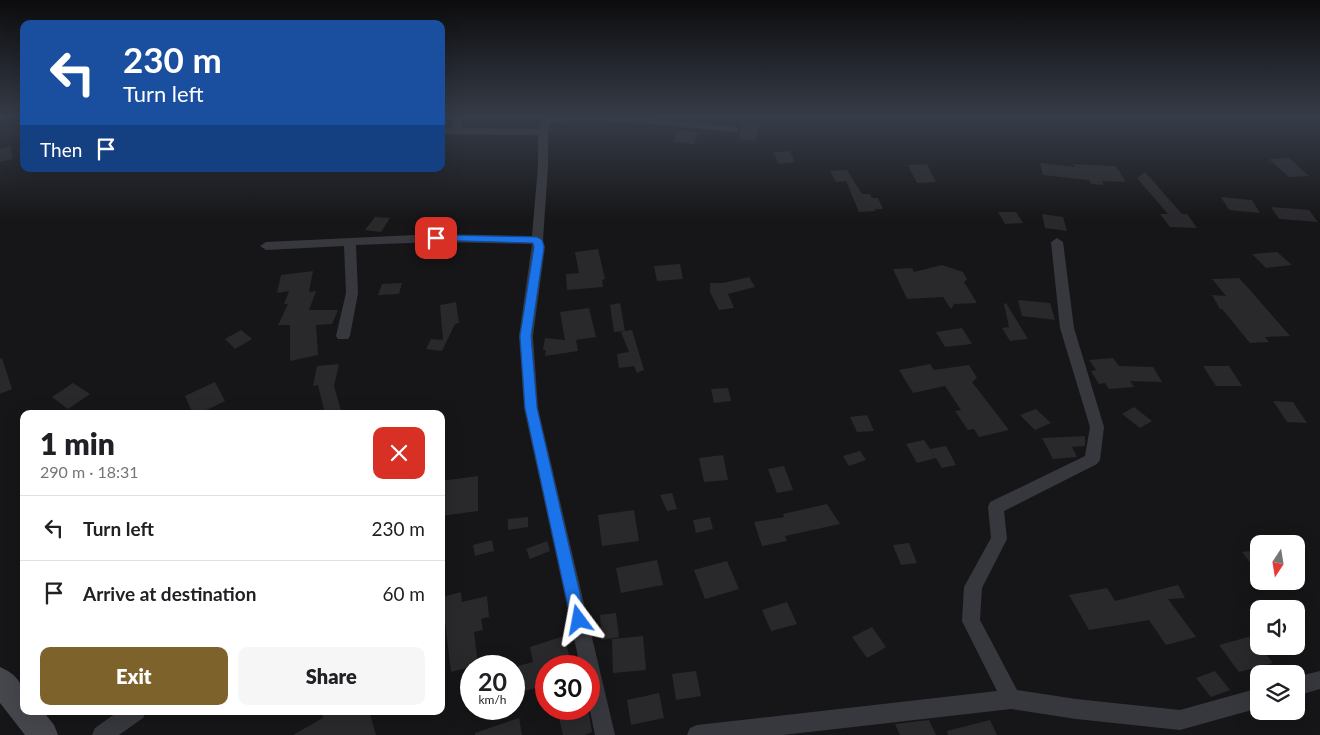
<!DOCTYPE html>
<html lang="en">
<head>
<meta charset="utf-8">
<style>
  body { margin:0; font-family:Lato,sans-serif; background:#f6f6f6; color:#202124; height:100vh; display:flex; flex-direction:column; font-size:19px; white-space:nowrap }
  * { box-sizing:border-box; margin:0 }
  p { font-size:16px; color:#757577 }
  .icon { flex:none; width:28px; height:28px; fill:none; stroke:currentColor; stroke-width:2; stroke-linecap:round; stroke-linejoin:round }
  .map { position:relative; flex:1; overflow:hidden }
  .sheet { position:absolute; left:20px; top:410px; width:425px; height:305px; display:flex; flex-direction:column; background:#fff; border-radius:10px; box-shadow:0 5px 20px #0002 }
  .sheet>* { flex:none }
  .banner { position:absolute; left:20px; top:20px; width:425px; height:152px; border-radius:10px; box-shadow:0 5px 20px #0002; background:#1a4fa0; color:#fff; overflow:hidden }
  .needle { width:32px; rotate:192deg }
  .buttons { position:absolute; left:1250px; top:535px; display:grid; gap:10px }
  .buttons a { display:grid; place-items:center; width:55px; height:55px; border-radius:10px; background:#fff; box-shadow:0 5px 20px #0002; font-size:25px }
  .speed { position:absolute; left:460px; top:655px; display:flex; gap:10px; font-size:25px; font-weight:700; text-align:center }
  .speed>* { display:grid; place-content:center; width:65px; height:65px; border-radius:50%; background:#fff; box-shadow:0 5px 20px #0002; line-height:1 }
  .speed small { font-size:12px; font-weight:400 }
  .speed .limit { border:8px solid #d22; background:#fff; color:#111 }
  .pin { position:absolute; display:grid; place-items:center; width:42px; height:42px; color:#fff; margin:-21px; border-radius:10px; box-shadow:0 2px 8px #0006 }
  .me { position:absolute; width:55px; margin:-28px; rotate:347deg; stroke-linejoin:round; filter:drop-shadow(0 0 4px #0008) }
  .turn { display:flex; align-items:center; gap:18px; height:105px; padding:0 20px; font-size:22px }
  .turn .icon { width:65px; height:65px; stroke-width:2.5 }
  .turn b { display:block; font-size:35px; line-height:42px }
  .then { display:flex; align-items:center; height:48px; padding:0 20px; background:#0003; gap:10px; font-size:19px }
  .round { display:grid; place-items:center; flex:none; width:52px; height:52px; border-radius:10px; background:#f6f6f6 }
  .summary { display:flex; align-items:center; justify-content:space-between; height:85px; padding:0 20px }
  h1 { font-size:30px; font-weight:800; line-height:38px }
  .primary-button { display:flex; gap:10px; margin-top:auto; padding:10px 20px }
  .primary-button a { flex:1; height:58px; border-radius:10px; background:#7e622b; color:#fff; font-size:20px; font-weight:800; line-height:58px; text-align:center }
  .primary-button a+a { background:#f6f6f6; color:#202124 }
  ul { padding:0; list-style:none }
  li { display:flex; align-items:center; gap:15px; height:65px; padding:0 20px; border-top:1px solid #e0e0e0 }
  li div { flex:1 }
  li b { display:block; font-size:19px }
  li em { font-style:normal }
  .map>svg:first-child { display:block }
  .building { fill:#29292c }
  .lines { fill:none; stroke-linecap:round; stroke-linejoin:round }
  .street { fill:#37383d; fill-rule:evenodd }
  .secondary { fill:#45474d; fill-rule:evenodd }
  .route { fill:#1a73e8; stroke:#114b97 }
</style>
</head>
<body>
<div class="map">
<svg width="1320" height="735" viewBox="0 0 1320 735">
  <rect width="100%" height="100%" fill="#161618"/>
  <g class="building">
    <polygon points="742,122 759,123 756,141 739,139"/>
    <polygon points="678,130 698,132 694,144 674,142"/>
    <polygon points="11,146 13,159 0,162 0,149"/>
    <polygon points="790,151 795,162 779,164 773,152"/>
    <polygon points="1289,158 1309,176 1289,177 1269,159"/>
    <polygon points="1040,163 1075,167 1073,164 1116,166 1126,182 1102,181 1104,185 1091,184 1089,180 1043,175"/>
    <polygon points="927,164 936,182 917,183 908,165"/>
    <polygon points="847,170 862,194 870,194 872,198 878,198 883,209 875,209 876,211 859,212 846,181 836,182 830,171"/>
    <polygon points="1145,172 1182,214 1187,214 1197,228 1170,227 1160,214 1168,214 1137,178"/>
    <polygon points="1221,197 1252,200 1260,213 1229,210"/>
    <polygon points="1271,207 1309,210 1318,222 1279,219"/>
    <polygon points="998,212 1016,212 1023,223 1005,224"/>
    <polygon points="1042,214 1063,217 1067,231 1045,228"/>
    <polygon points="375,217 390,218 381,232 365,230"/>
    <polygon points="598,249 605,279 602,280 603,287 567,290 566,274 579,273 575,252"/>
    <polygon points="1277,252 1292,265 1266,268 1252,254"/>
    <polygon points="680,264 683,279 657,281 654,266"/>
    <polygon points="942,265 963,272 967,279 964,282 977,303 954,304 951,309 943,297 907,299 893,269 912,268 914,272"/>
    <polygon points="313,271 309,292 316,291 309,310 338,310 332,324 316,325 318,355 290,361 290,325 278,325 288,304 284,304 289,291 277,293 281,275"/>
    <polygon points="749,277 755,287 728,294 734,308 719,310 710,292 710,283 723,283"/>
    <polygon points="1239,278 1249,289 1290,336 1265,337 1269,342 1250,343 1222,309 1220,309 1212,295 1226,296 1212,279"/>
    <polygon points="402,283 399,294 378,295 382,284"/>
    <polygon points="1018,300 1050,303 1055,320 1022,316"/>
    <polygon points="456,302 459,323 455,324 442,351 426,349 431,339 443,340 440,305"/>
    <polygon points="620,303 625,331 632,330 644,370 637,373 634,366 619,368 617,354 629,352 621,332 625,331 614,332 610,305"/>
    <polygon points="1006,303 1028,339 1010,341 1002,328 1009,327 1004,304"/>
    <polygon points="589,308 596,337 576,340 578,351 545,356 546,350 543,350 545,338 565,340 560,312"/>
    <polygon points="962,328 972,344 945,347 936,332"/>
    <polygon points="241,330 252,339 235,349 225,339"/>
    <polygon points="2,358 12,389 0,394 0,359"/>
    <polygon points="1113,358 1119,366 1153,367 1162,382 1130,381 1134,387 1109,389 1105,383 1099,384 1091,371 1096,370 1089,360"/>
    <polygon points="339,364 334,386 342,414 325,414 318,385 313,386 317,366"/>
    <polygon points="930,364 934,370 969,365 977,378 972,382 1009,430 979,437 974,429 968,430 955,411 961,410 945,386 913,393 899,370"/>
    <polygon points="1203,366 1229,366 1242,386 1216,386"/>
    <polygon points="215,382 225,401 198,414 193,414 185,396"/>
    <polygon points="73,383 90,394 68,409 52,397"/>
    <polygon points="728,388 731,401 714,403 711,389"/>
    <polygon points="1273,401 1293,402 1307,423 1287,422"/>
    <polygon points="1134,407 1152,421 1140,428 1122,414"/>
    <polygon points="1036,409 1051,423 1035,430 1020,415"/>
    <polygon points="867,415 874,431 857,432 850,417"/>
    <polygon points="1085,436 1085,446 1072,447 1077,457 1053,459 1042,438"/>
    <polygon points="924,440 936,458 917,463 906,444"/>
    <polygon points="946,446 956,465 942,468 930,449"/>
    <polygon points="860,451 866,460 849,466 843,456"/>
    <polygon points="723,455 728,480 704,482 699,458"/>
    <polygon points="784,466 793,490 777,493 768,469"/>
    <polygon points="478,476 478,511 441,516 441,481"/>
    <polygon points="672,493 677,509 667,511 660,495"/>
    <polygon points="827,504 840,524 785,536 787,541 762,546 754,522 784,517 783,514"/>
    <polygon points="634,510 639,541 602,546 598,515"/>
    <polygon points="528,517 528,527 508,530 508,519"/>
    <polygon points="710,517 713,529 696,533 693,520"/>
    <polygon points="492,540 494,551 475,556 473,545"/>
    <polygon points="547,541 550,551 530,559 526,549"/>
    <polygon points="909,543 917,563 901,565 893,545"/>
    <polygon points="1259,550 1259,574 1242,552"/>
    <polygon points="657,560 663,585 621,593 616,568"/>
    <polygon points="727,561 739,589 705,599 694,570"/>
    <polygon points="1178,585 1185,598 1168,599 1196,637 1166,645 1149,620 1089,630 1069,595 1107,588 1115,601"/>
    <polygon points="461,592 462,602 487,596 489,617 481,619 483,630 474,632 478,665 451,672 442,597"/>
    <polygon points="787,602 797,624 771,631 762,610"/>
    <polygon points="616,613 619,637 602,640 600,615"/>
    <polygon points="872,627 886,647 867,658 852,637"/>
    <polygon points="564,636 572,666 546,666 546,685 514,694 514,679 516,678 514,667 533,662 530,647"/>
    <polygon points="643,636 646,670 613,673 612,639"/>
    <polygon points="1252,636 1273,663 1239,672 1219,645"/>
    <polygon points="696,671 701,696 676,700 672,674"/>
    <polygon points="1215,671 1230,690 1211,697 1196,678"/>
    <polygon points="659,693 664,718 631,725 627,700"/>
    <polygon points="557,709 588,709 592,732 585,735 563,735"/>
    <polygon points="322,711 369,711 376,735 293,735 323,718"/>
    <polygon points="519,718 522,735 475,735 475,733"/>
    <polygon points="929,720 936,735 900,735 895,724"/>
    <polygon points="990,720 997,735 948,735 947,731"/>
  </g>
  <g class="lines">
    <g class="street">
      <path d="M452 117H462V128L539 129 543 117H633L734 126 739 129 734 132C673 126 613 118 551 122L548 132V166L543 240 545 247 533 336 538 408 615 735H595L589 706V666H580L524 408 519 336 532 244 436 242 356 245 358 293 350 336 348 339H338L336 336 346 293 344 246 266 250 260 246 266 242 436 234 532 236 538 166V135L441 134V128H452Z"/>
      <polygon points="1057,238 1063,242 1074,328 1104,427 1100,460 1097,464 1004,511 1007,539 982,588 980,620 1017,690 1076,699 1180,710 1259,688 1259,708 1180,730 1076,719 1011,709 783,735 687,735 690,728 697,725 997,691 962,621 964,587 991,538 988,507 990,502 1085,456 1090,427 1060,328 1051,242"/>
      <polygon points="1320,671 1320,689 1296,696 1296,677"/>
      <polygon points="119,711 146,711 143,718 119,735 92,735 95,728"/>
    </g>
    <path class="secondary" d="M0 667C23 677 24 689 24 711H43L54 725 58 735H25L0 703Z"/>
  </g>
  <linearGradient id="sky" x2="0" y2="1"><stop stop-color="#0c0c0d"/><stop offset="0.53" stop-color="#363c48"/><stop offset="1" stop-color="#363c48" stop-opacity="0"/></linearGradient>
  <rect width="1320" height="220" fill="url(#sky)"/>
  <polygon class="route" points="436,235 537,237 542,240 544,247 531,336 537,408 586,620 584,625 579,627 573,625 571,620 525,408 520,336 534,247 533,243 432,240 431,238"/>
</svg>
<div class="buttons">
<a><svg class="needle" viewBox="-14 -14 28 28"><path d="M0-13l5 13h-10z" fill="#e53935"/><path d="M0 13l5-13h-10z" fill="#757577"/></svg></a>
<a><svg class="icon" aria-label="sound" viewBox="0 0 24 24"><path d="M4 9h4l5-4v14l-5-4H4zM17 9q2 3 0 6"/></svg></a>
<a><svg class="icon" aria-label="layers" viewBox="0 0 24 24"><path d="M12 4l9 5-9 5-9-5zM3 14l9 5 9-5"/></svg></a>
</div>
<div class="speed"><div>20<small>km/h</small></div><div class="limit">30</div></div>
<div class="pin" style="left:436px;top:238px;background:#d93025"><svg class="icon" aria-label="arrive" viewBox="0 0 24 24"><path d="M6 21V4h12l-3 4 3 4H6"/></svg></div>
<svg class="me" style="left:579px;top:620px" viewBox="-20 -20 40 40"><path d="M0-17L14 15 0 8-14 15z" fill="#1a73e8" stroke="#fff" stroke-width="4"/></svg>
<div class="banner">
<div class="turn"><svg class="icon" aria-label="left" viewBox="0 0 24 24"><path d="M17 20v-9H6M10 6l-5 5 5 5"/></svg><div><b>230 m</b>Turn left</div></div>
<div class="then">Then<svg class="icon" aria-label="arrive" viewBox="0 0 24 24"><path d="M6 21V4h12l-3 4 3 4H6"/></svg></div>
</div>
<section class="sheet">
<div class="summary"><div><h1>1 min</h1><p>290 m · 18:31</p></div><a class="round" style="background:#d93025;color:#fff"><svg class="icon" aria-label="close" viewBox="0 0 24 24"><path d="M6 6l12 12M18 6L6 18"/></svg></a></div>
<ul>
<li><svg class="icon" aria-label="left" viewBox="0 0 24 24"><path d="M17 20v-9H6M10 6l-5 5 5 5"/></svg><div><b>Turn left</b></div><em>230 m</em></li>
<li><svg class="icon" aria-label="arrive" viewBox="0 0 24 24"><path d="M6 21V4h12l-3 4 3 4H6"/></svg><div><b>Arrive at destination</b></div><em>60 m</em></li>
</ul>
<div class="primary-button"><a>Exit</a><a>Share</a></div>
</section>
</div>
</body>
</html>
